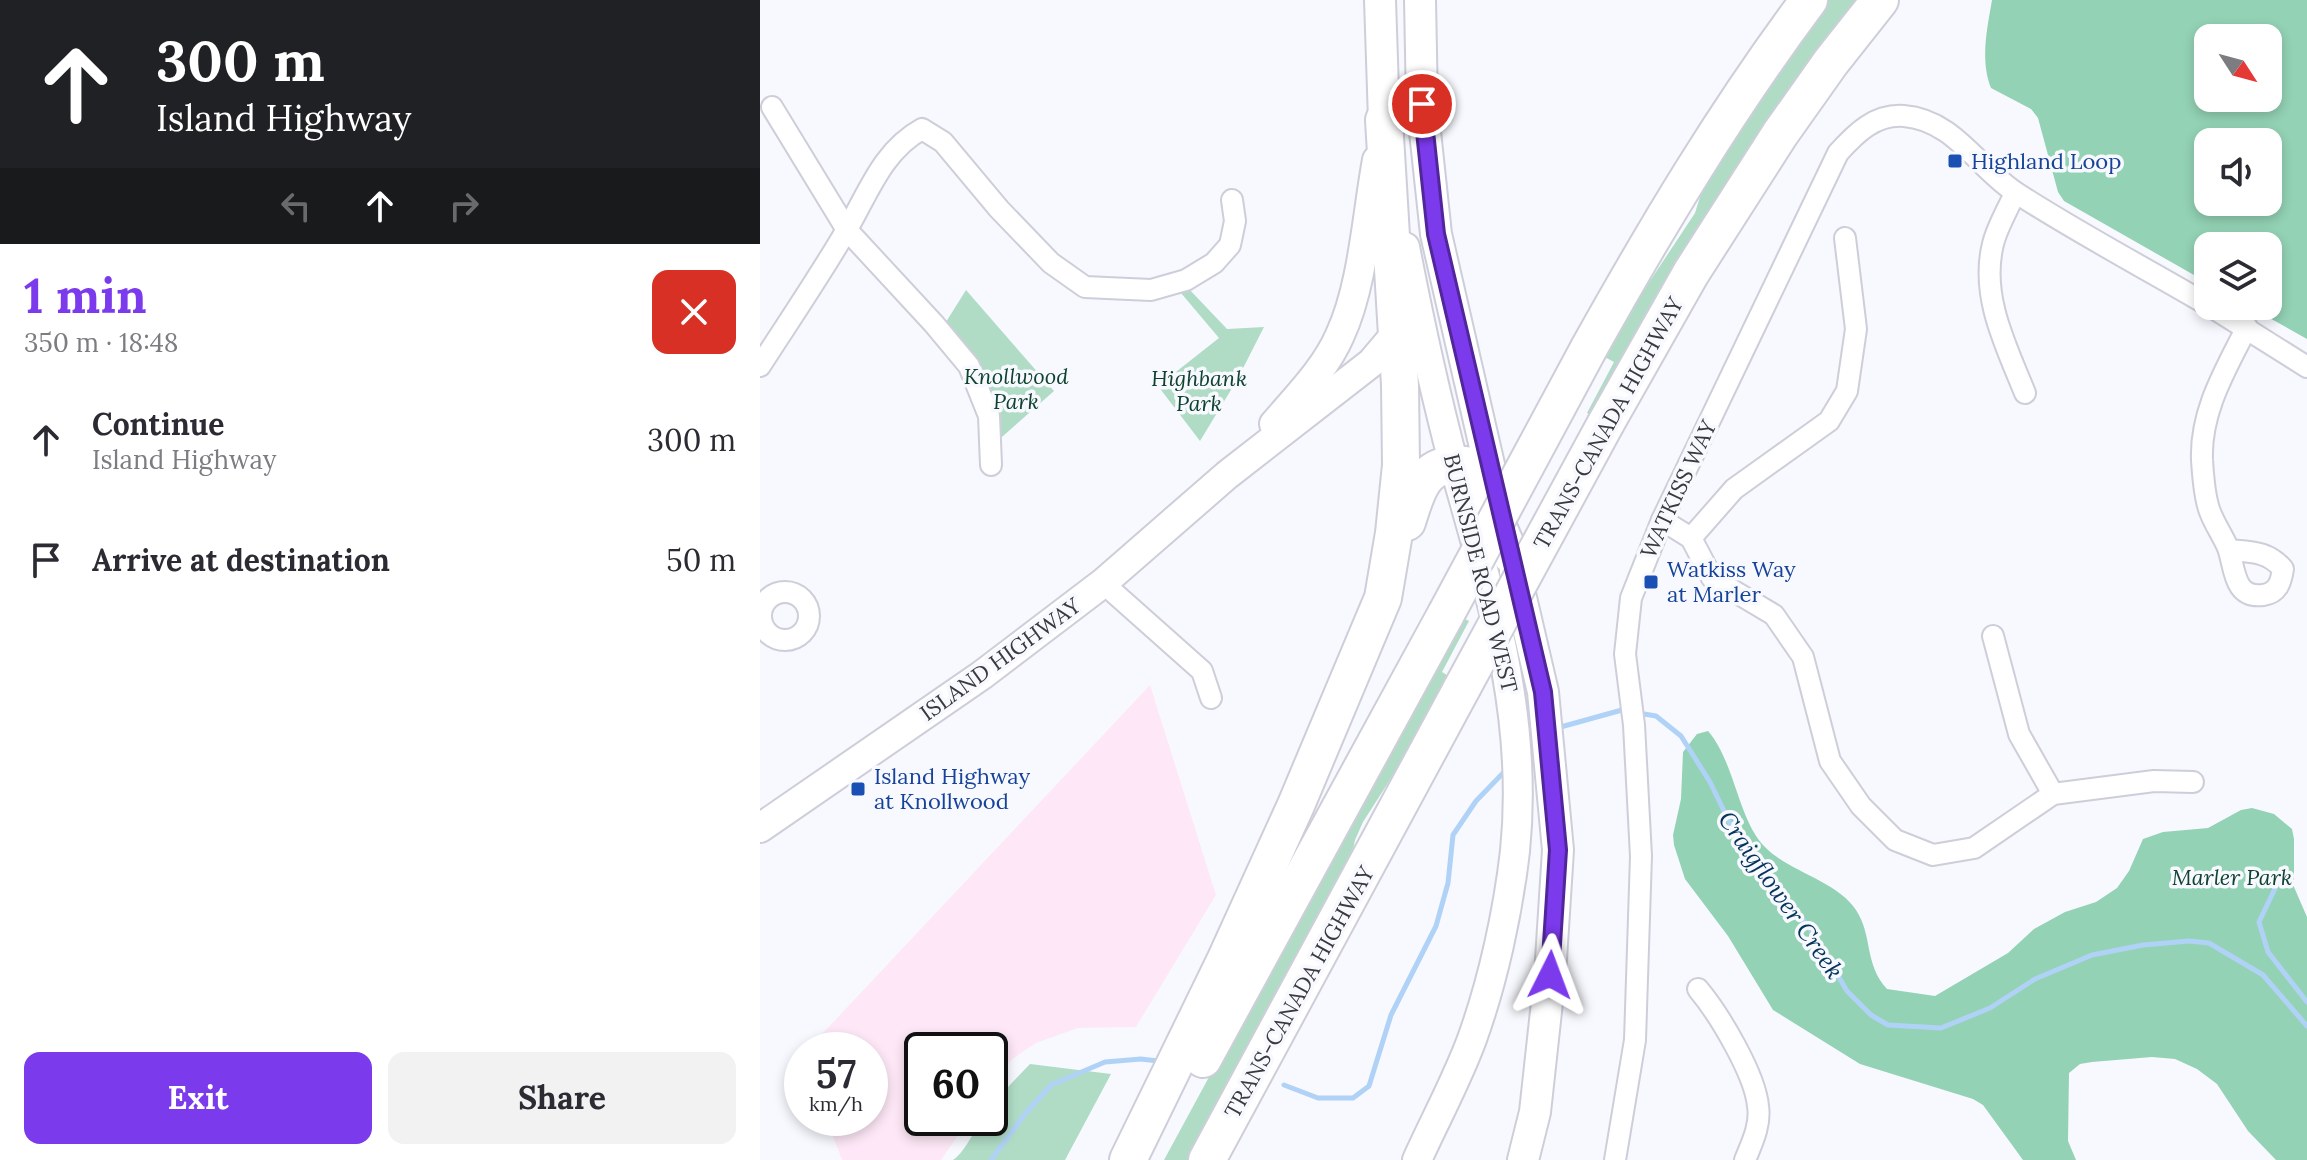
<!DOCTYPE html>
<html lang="en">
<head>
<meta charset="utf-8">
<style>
  body { margin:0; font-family:Lora,serif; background:#f2f2f3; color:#2b2b33; height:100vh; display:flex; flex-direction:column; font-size:30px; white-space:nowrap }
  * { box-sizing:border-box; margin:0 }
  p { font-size:26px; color:#7c7c81 }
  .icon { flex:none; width:44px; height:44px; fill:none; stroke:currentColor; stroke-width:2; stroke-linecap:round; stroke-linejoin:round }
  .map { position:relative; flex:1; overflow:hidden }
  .panel { display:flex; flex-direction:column; background:#fff; width:760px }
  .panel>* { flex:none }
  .hud { background:#202124; color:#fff; overflow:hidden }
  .needle { width:52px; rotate:126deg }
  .controls { position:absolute; left:1434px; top:24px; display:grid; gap:16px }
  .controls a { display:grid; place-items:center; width:88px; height:88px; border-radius:16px; background:#fff; box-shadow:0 4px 12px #0003; font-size:40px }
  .speed { position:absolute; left:24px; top:1032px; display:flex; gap:16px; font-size:40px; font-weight:700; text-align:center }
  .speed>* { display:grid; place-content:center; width:104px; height:104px; border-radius:50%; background:#fff; box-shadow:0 4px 12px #0003; line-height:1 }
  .speed small { font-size:20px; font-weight:400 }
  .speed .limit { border:4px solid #111; border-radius:12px; background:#fff; color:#111 }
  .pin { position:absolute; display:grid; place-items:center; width:68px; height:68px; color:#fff; margin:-34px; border:4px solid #fff; border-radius:50%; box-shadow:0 2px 8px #0007 }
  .me { position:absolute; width:88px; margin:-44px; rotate:3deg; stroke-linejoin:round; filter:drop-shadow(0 0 6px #0008) }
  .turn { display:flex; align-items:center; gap:28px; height:168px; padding:0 24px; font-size:36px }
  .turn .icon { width:104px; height:104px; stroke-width:2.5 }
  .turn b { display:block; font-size:56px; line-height:68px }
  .lanes { display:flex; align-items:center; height:76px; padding:0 24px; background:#0003; justify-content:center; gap:40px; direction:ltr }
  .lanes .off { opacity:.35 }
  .round { display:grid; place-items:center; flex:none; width:84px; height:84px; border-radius:16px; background:#f2f2f3 }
  .overview { display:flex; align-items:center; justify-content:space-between; height:136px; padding:0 24px }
  h1 { font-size:48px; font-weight:800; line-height:60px; color:#7c3aed }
  .button { display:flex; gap:16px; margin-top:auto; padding:16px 24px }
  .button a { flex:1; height:92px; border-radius:16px; background:#7c3aed; color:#fff; font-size:32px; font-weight:800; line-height:92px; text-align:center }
  .button a+a { background:#f2f2f3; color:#2b2b33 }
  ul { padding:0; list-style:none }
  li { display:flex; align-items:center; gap:24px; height:120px; padding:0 24px }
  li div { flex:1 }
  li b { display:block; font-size:30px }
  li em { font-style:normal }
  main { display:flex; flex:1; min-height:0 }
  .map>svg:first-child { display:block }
  .commercial { fill:#fee8f7 }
  .green { fill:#b0dcc6 }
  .forest { fill:#93d2b5; fill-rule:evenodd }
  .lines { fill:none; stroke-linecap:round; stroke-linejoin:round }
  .stream { stroke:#b0d2f6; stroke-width:5 }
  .street-casing { stroke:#cdced9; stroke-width:24 }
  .secondary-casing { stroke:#cdced9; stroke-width:32 }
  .primary-casing { stroke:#cdced9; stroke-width:34 }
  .highway-casing { stroke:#cdced9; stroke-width:40 }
  .street { stroke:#fff; stroke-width:20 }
  .secondary { stroke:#fff; stroke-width:28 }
  .primary { stroke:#fff; stroke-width:30 }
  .highway { stroke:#fff; stroke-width:36 }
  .highway-bridge-casing { stroke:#cdced9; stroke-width:40; stroke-linecap:butt }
  .highway-bridge { stroke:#fff; stroke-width:36 }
  .route-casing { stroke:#51269a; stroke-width:20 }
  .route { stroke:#7c3aed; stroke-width:14 }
  .transit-dot { fill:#1a4fb4; stroke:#f8f9fe; stroke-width:3 }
  .labels { text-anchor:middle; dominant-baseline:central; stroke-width:7; stroke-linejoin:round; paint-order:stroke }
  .transit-label { font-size:22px; fill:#164399; stroke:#f8f9fe; text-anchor:start }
  .park-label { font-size:22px; font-style:italic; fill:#0f4330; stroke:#f8f9fe }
  .street-label { font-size:22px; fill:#393a3e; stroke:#f8f9fe }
  .water-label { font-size:24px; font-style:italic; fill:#04345c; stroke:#f8f9fe }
</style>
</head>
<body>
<main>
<section class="panel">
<div class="hud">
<div class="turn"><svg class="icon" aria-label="ahead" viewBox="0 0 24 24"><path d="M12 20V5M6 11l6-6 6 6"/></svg><div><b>300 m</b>Island Highway</div></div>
<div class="lanes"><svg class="icon off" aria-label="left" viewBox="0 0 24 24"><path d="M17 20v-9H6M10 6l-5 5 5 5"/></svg><svg class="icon" aria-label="ahead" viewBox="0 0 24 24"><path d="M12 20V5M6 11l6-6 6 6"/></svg><svg class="icon off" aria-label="right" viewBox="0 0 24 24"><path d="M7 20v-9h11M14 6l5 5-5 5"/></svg></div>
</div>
<div class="overview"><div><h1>1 min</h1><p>350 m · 18:48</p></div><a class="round" style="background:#d93025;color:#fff"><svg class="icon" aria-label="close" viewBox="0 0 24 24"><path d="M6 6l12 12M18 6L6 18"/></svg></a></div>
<ul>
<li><svg class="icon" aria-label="ahead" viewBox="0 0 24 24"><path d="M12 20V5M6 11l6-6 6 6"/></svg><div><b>Continue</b><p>Island Highway</p></div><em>300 m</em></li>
<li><svg class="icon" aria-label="arrive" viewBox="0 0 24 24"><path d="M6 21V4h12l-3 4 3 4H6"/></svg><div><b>Arrive at destination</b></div><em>50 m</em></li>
</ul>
<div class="button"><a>Exit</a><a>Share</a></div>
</section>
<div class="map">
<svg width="1547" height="1160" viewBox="0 0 1547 1160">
  <rect width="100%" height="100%" fill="#f8f9fe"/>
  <polygon class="commercial" points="390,685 456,895 376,1027 318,1028 276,1043 251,1060 230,1090 230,1050 162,1050 162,1118 210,1118 181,1160 82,1160 66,1118 110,1118 110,1050 47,1050"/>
  <g class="green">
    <polygon points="1066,0 1097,0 1055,54 834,417 827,413 854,362 841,355 935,213 947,174"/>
    <polygon points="428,288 467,329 504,327 477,380 440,441 398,386 459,338 421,293"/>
    <polygon points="206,290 294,391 242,437 186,322"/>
    <polygon points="699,616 709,621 682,672 692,678 676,708 603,822 595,840 590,864 430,1160 404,1160"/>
    <path d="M270 1064 351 1074 305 1160H193C208 1150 214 1124 230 1118V1114L242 1103 247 1088Z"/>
  </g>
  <g class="forest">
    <path d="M1232 0H1547V339L1488 306H1508V246H1448V283L1304 201 1298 192 1278 118 1271 109 1231 88C1220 60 1227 29 1232 0ZM1448 38H1508V98H1448ZM1448 142H1508V202H1448Z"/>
    <path d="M948 731C975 762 978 820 1005 847 1029 872 1077 881 1096 910 1113 936 1104 964 1127 989L1175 996 1248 953 1274 929 1305 912 1336 902 1357 888 1369 871 1383 839 1403 832 1448 828 1481 810 1492 808 1514 814 1532 829 1534 839V887L1547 917V1160H1516L1488 1131 1457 1084 1437 1069 1415 1059 1392 1057 1332 1062 1320 1064 1309 1073 1308 1141 1316 1160H1263L1223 1105 1213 1099 1100 1064 1013 1010 968 936 925 879 914 845 913 835 921 799 923 752 937 734Z"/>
  </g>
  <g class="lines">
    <g class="stream">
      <polyline points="878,713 896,716 921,736 950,782 980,844 1049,927 1087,991 1111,1015 1128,1025 1181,1028 1230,1008 1275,979 1332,955 1383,945 1429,941 1449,943 1503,975 1547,1026"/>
      <polyline points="797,728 862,710 868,711"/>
      <polyline points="1521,876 1499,922 1508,952 1547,1002"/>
      <polyline points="524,1085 558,1098 593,1098 609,1086 631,1015 676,926 688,883 693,835 716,801 746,770"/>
      <polyline points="231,1160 264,1115 291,1085 345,1062 381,1059 398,1061"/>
    </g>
    <defs>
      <g id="street">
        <polyline points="12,107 87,230 174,324 209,366 229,416 231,465"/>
        <path d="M1255 193C1248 209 1237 227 1233 244 1220 296 1246 346 1265 393"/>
        <polyline points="1450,306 1547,367"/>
        <path d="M0 366C29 321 59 277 86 231 108 194 122 151 162 129L183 142 239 209 291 263 325 287 391 290 426 280 454 263 470 245 475 221 472 200"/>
        <polyline points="902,520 931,538 952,578 1014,615 1043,657 1070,761 1101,806 1135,840 1173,855 1214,848 1293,794 1394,781 1433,782"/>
        <polyline points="931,538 974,489 1069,421 1087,391 1096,329 1085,238"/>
        <path d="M1469 550C1491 552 1508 551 1523 569 1521 582 1518 593 1503 595 1473 599 1475 567 1468 548 1462 534 1453 522 1449 509 1444 494 1443 475 1442 460 1440 411 1466 369 1487 327"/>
        <polyline points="343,583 442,671 451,698"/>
        <circle cx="25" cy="616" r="24"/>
        <polyline points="1233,636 1259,734 1293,794"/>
        <path d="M938 989C959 1014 995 1074 998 1106 1001 1125 992 1143 985 1160"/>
        <path d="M855 1160 875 1040 881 856 874 725 865 654 871 598 902 520 1078 153C1096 133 1115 114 1144 116 1195 120 1219 170 1258 194 1320 234 1385 268 1448 305"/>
      </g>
      <g id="secondary">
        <path d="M645 247C659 320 675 393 694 465 730 594 769 714 755 851 748 912 733 981 712 1039 697 1080 675 1120 657 1160"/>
        <path d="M514 424C537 397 566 368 580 335 603 286 607 214 617 160"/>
        <polyline points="0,828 222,675 343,583 467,475 611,363 644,324"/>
      </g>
      <g id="primary">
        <polyline points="620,0 624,120"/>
        <polyline points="660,0 662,104 676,234 736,495"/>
        <polyline points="755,572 783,692 798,850 790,975 775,1112 763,1160"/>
      </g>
      <g id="highway">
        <path d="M829 348C896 228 966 111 1049 0"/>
        <polyline points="846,423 931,273 1020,134 1071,62 1120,0"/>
        <path d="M647 522C659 484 666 458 712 466 729 495 735 526 751 555"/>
        <polyline points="443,1059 686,614"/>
        <polyline points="368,1160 465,961 536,805 623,598 634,533 641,465 640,385 624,120"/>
        <polyline points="447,1160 702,688"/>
      </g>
    </defs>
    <use href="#street" class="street-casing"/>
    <use href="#secondary" class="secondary-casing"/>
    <use href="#primary" class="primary-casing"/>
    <use href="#highway" class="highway-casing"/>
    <use href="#street" class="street"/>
    <use href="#secondary" class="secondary"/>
    <use href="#primary" class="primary"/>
    <use href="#highway" class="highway"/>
    <defs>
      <g id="highway-bridge">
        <polyline points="686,614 829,348"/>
        <polyline points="702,688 846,423"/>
      </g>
    </defs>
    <use href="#highway-bridge" class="highway-bridge-casing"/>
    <use href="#highway-bridge" class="highway-bridge"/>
  </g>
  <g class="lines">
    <defs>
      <polyline id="route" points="662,104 676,234 783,692 798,850 790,975"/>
    </defs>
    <use href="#route" class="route-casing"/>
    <use href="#route" class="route"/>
  </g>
  <g class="transit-dot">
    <rect x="1187" y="153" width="16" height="16" rx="4"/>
    <rect x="883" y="574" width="16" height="16" rx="4"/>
    <rect x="90" y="781" width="16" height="16" rx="4"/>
  </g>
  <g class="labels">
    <g class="transit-label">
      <text x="1211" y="161">Highland Loop</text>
      <text x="907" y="569">Watkiss Way<tspan x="907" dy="25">at Marler</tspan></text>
      <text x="114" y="776">Island Highway<tspan x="114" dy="25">at Knollwood</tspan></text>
    </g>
    <g class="park-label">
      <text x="256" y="376">Knollwood<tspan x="256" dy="25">Park</tspan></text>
      <text x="439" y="378">Highbank<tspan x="439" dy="25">Park</tspan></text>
      <text x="1472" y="877">Marler Park</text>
    </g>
    <g class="street-label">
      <text transform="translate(848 423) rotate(-61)">TRANS-CANADA HIGHWAY</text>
      <text transform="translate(918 489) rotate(-65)">WATKISS WAY</text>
      <text transform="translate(721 573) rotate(76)">BURNSIDE ROAD WEST</text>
      <text transform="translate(240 659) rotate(-36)">ISLAND HIGHWAY</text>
      <text transform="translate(539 992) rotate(-61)">TRANS-CANADA HIGHWAY</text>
    </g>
    <g class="water-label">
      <text transform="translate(1021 895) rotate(55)">Craigflower Creek</text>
    </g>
  </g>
</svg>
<div class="controls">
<a><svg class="needle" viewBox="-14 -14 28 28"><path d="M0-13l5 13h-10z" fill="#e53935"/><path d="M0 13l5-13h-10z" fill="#7c7c81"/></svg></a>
<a><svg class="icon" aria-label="sound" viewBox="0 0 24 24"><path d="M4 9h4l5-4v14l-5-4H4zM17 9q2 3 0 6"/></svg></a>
<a><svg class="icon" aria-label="layers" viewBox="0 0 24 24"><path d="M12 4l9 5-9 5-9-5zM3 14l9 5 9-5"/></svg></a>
</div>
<div class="speed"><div>57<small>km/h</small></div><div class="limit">60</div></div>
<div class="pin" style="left:662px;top:104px;background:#d93025"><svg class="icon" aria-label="arrive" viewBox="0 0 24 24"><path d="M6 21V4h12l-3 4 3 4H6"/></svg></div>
<svg class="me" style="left:790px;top:975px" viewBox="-20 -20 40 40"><path d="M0-17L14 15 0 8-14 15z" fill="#7c3aed" stroke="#fff" stroke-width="4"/></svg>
</div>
</main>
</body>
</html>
